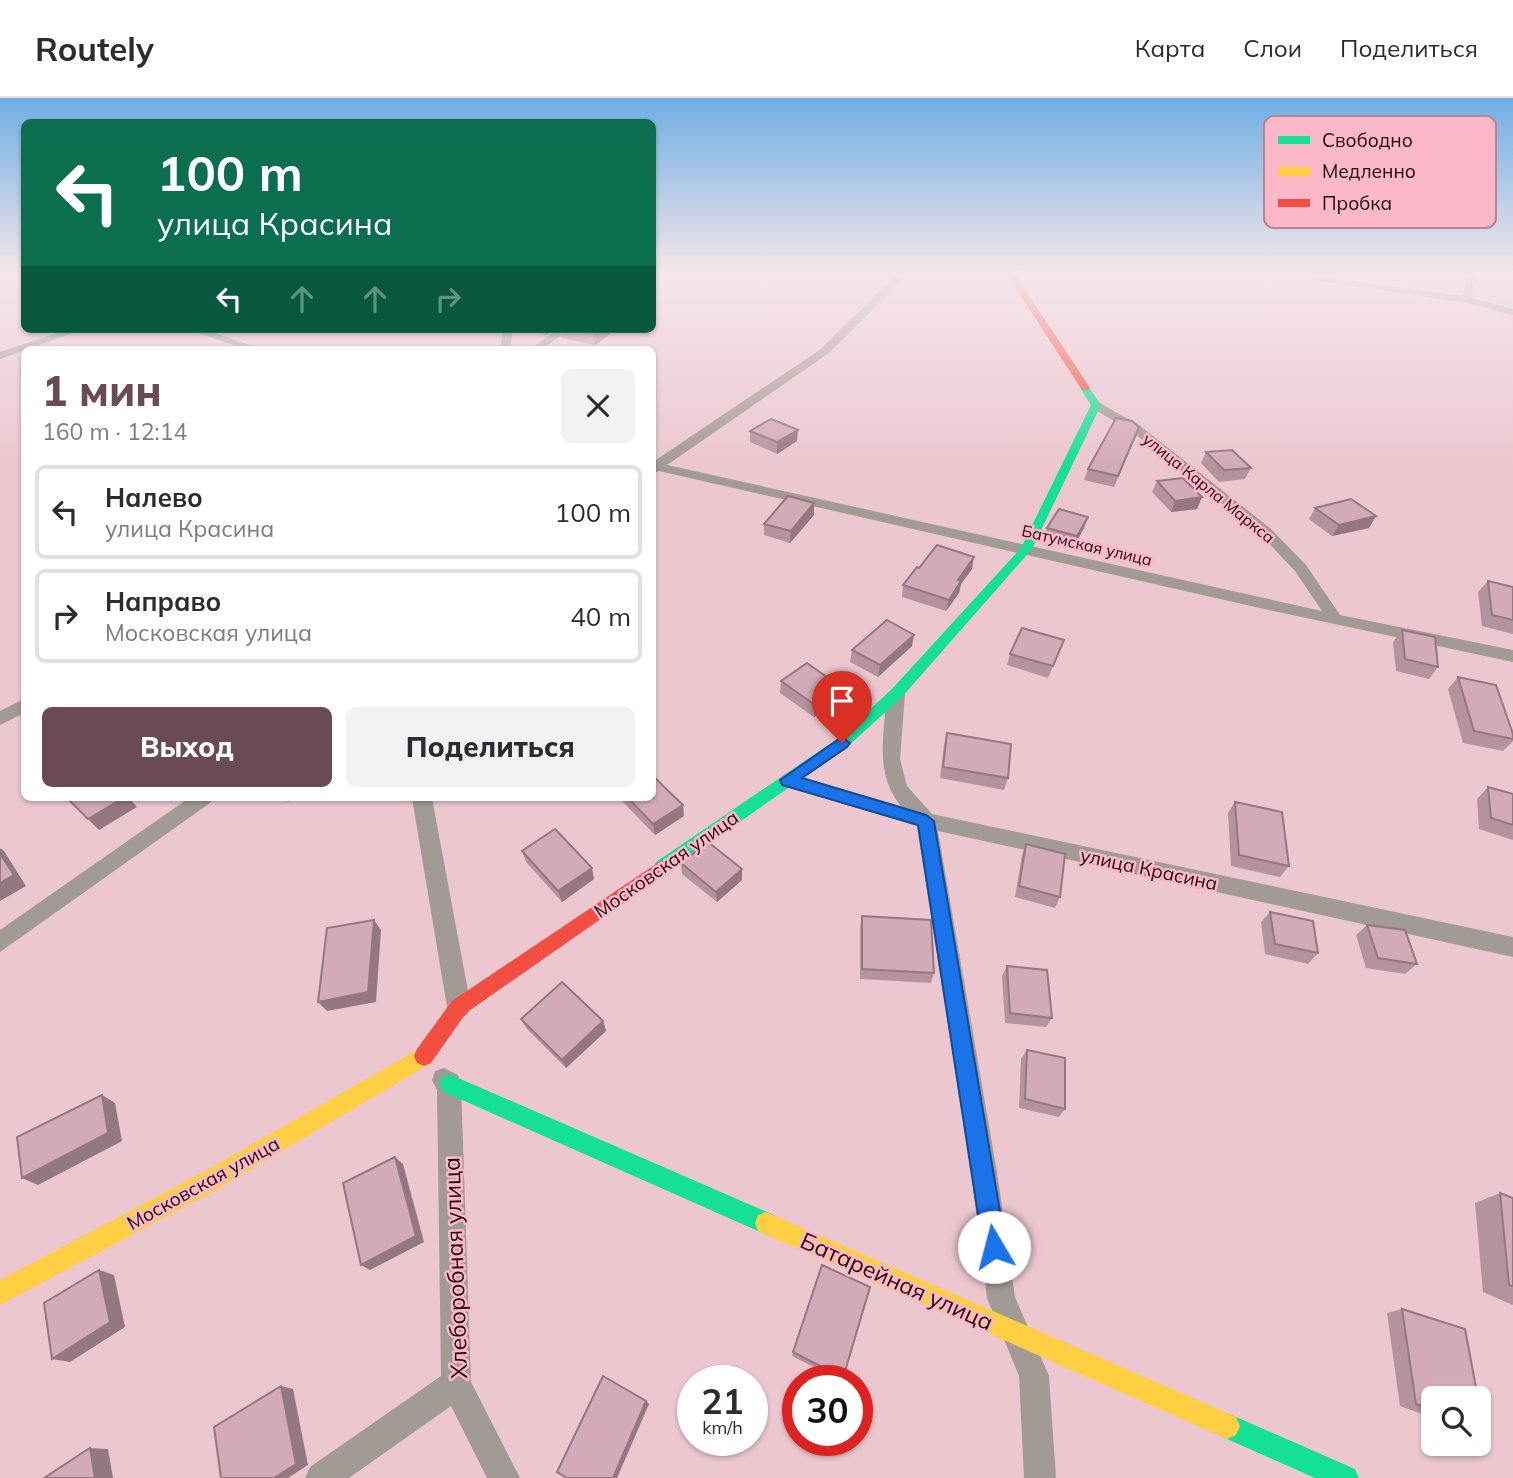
<!DOCTYPE html>
<html lang="ru">
<head>
<meta charset="utf-8">
<style>
  body { margin:0; font-family:Mulish,sans-serif; background:#f2f2f3; color:#2b2b33; height:100vh; display:flex; flex-direction:column; font-size:26px; white-space:nowrap }
  * { box-sizing:border-box; margin:0 }
  p { font-size:23px; color:#7c7c81 }
  .icon { flex:none; width:38px; height:38px; fill:none; stroke:currentColor; stroke-width:2; stroke-linecap:round; stroke-linejoin:round }
  .map { position:relative; flex:1; overflow:hidden }
  .details { position:absolute; left:21px; top:248px; width:635px; height:455px; display:flex; flex-direction:column; background:#fff; border-radius:10px; box-shadow:0 2px 5px #0004 }
  .details>* { flex:none }
  .hud { position:absolute; left:21px; top:21px; width:635px; height:214px; border-radius:10px; box-shadow:0 2px 5px #0004; background:#0b6e4f; color:#fff; overflow:hidden }
  .tools { position:absolute; left:1421px; top:1288px; display:grid; gap:14px }
  .tools a { display:grid; place-items:center; width:70px; height:70px; border-radius:10px; background:#fff; box-shadow:0 2px 5px #0004; font-size:35px }
  .speed { position:absolute; left:677px; top:1267px; display:flex; gap:14px; font-size:35px; font-weight:700; text-align:center }
  .speed>* { display:grid; place-content:center; width:91px; height:91px; border-radius:50%; background:#fff; box-shadow:0 2px 5px #0004; line-height:1 }
  .speed small { font-size:18px; font-weight:400 }
  .speed .limit { border:10px solid #d22; background:#fff; color:#111 }
  .pin { position:absolute; display:grid; place-items:center; width:60px; height:60px; color:#fff; margin:-72px -30px; border-radius:50% 50% 50% 0; rotate:-45deg; box-shadow:0 0 7px #0007 }
  .pin .icon { rotate:45deg }
  .me { position:absolute; width:77px; margin:-38px; rotate:352deg; stroke-linejoin:round; filter:drop-shadow(0 0 5px #0008) }
  .turn { display:flex; align-items:center; gap:24px; height:147px; padding:0 21px; font-size:32px }
  .turn .icon { width:91px; height:91px; stroke-width:2.5 }
  .turn b { display:block; font-size:49px; line-height:60px }
  .lanes { display:flex; align-items:center; height:66px; padding:0 21px; background:#0003; justify-content:center; gap:35px; direction:ltr }
  .lanes .off { opacity:.35 }
  .round { display:grid; place-items:center; flex:none; width:74px; height:74px; border-radius:10px; background:#f2f2f3 }
  .head { display:flex; align-items:center; justify-content:space-between; height:119px; padding:0 21px }
  h1 { font-size:42px; font-weight:800; line-height:52px; color:#6a4a53 }
  .primary-button { display:flex; gap:14px; margin-top:auto; padding:14px 21px }
  .primary-button a { flex:1; height:80px; border-radius:10px; background:#6a4a53; color:#fff; font-size:28px; font-weight:800; line-height:80px; text-align:center }
  .primary-button a+a { background:#f2f2f3; color:#2b2b33 }
  ul { padding:0; list-style:none }
  li { display:flex; align-items:center; gap:21px; height:94px; margin:0 14px 10px; padding:0 7px; border:4px solid #e1e1e2; border-radius:10px }
  li div { flex:1 }
  li b { display:block; font-size:26px }
  li em { font-style:normal }
  header { display:flex; align-items:center; gap:42px; box-sizing:border-box; height:98px; padding:0 35px; background:#fff; border-bottom:2px solid #e1e1e2 }
  header strong { font-size:33px }
  nav { display:flex; gap:38px; margin-inline-start:auto; font-size:24px }
  .map>svg:first-child { display:block }
  .lines { fill:none; stroke-linecap:round; stroke-linejoin:round }
  .street { fill:#a29a95; fill-rule:evenodd }
  .fast { fill:#16e098; fill-rule:evenodd }
  .slow { fill:#ffcf43; fill-rule:evenodd }
  .jam { fill:#f24e42; fill-rule:evenodd }
  .wall { fill:#b5939d }
  .shaded-wall { fill:#94787f }
  .building { fill:#d3abb6; stroke:#94787f; stroke-width:2 }
  .route { fill:#1a73e8; stroke:#114b97; stroke-width:2 }
  .labels { text-anchor:middle; dominant-baseline:central; stroke-width:5; stroke-linejoin:round; paint-order:stroke }
  .far-street-label { font-size:16px; fill:#240710; stroke:#fbb8c8 }
  .street-label { font-size:19px; fill:#240710; stroke:#fbb8c8 }
  .near-street-label { font-size:23px; fill:#240710; stroke:#fbb8c8 }
  .key { fill:#fbb8c8; stroke:#ba8391; stroke-width:2 }
  .key-label { font-size:19px; fill:#240710 }
</style>
</head>
<body>
<header>
<strong>Routely</strong>
<nav><a>Карта</a><a>Слои</a><a>Поделиться</a></nav>
</header>
<div class="map">
<svg width="1513" height="1380" viewBox="0 0 1513 1380">
  <rect width="100%" height="100%" fill="#ecc7d0"/>
  <g class="lines">
    <g class="street">
      <polygon points="14,175 24,175 24,180"/>
      <polygon points="898,175 909,175 829,255 667,367 1322,513 1295,473 1260,436 1131,333 1092,310 1090,307 1096,303 1139,327 1270,430 1306,467 1340,517 1513,552 1513,564 1264,511 659,373 653,375 653,364 821,251"/>
      <polygon points="1268,175 1295,175 1462,198 1468,175 1478,175 1471,200 1513,211 1513,217 1466,205"/>
      <polygon points="69,231 84,231 0,261 0,254"/>
      <polygon points="187,231 203,231 264,252 248,252"/>
      <polygon points="503,231 513,231 510,252 500,252"/>
      <polygon points="558,231 570,231 541,252 529,252"/>
      <path d="M896 590 905 596 900 661 907 688 932 716 1513 839V859L938 733 997 1074 1015 1199 1049 1278 1056 1380H1024L1019 1278 987 1200 971 1074 917 728 780 687 777 682 787 675 901 708C874 676 884 635 887 596Z"/>
      <polygon points="24,601 24,615 0,627 0,613"/>
      <polygon points="189,700 213,700 210,705 0,854 0,832"/>
      <polygon points="412,700 432,700 471,909 467,917 459,920 451,917 447,909"/>
      <polygon points="444,970 458,977 461,986 471,1284 520,1380 487,1380 451,1308 349,1380 305,1380 310,1369 441,1278 437,992 432,982 435,973"/>
    </g>
    <g class="fast">
      <polygon points="1082,288 1088,288 1101,307 1032,451 901,600 847,649 668,774 662,776 656,774 654,769 656,764 837,641 891,592 1021,450 1091,307 1080,290"/>
      <polygon points="449,976 774,1117 777,1125 774,1133 766,1136 758,1133 442,993 439,986 442,979"/>
      <polygon points="1227,1315 1355,1371 1359,1380 1315,1380 1218,1337 1214,1328 1218,1319"/>
    </g>
    <g class="slow">
      <polygon points="424,948 431,951 434,958 431,965 216,1092 0,1207 0,1182 200,1076"/>
      <polygon points="766,1114 1236,1319 1240,1328 1236,1337 1227,1341 1218,1337 758,1133 755,1125 758,1117"/>
    </g>
    <g class="jam">
      <polygon points="1006,175 1014,175 1090,290 1088,292 1082,292"/>
      <polygon points="662,762 668,764 670,769 668,774 466,915 431,965 424,968 417,965 414,958 417,951 452,903"/>
    </g>
  </g>
  <g class="wall">
    <polygon points="519,231 554,231 546,237"/>
    <polygon points="561,231 617,231 595,247 562,240"/>
    <polygon points="750,333 797,343 777,356 750,344"/>
    <polygon points="1135,340 1114,389 1084,382 1088,371"/>
    <polygon points="1206,354 1251,370 1245,381 1219,384 1201,365"/>
    <polygon points="1157,383 1202,399 1197,411 1171,414 1152,394"/>
    <polygon points="1315,410 1376,418 1369,430 1332,438 1309,421"/>
    <polygon points="814,417 790,445 764,437 764,426"/>
    <polygon points="1047,430 1084,430 1073,450 1044,441"/>
    <polygon points="919,470 972,471 961,486 959,495 946,513 902,499 903,487"/>
    <polygon points="1488,483 1513,489 1513,536 1482,528 1478,494"/>
    <polygon points="1402,532 1438,569 1429,581 1396,573 1393,544"/>
    <polygon points="1064,542 1048,580 1007,567 1010,556"/>
    <polygon points="912,548 878,579 850,564 852,552"/>
    <polygon points="1458,579 1513,636 1513,643 1503,653 1463,645 1448,591"/>
    <polygon points="781,583 841,589 840,601 814,619 780,595"/>
    <polygon points="947,635 1008,680 1004,692 940,680 944,647"/>
    <polygon points="1488,689 1513,696 1513,742 1479,731 1477,701"/>
    <polygon points="619,700 653,700 684,718 655,737"/>
    <polygon points="1235,704 1289,768 1280,779 1231,768 1228,715"/>
    <polygon points="1026,746 1060,799 1055,810 1015,799 1022,757"/>
    <polygon points="522,753 594,781 562,804 526,764"/>
    <polygon points="681,765 742,771 742,782 717,804 682,776"/>
    <polygon points="1270,814 1318,855 1308,866 1265,856 1261,824"/>
    <polygon points="862,818 934,875 931,885 860,881 860,829"/>
    <polygon points="1367,827 1417,866 1405,876 1366,870 1356,837"/>
    <polygon points="1007,868 1052,920 1046,929 1005,925 1002,878"/>
    <polygon points="521,921 603,923 606,933 566,970 526,930"/>
    <polygon points="1027,952 1065,1011 1059,1019 1019,1010 1021,961"/>
    <polygon points="1500,1095 1513,1100 1513,1207 1483,1194 1475,1105"/>
    <polygon points="822,1167 843,1280 841,1283 792,1258"/>
    <polygon points="1402,1211 1433,1300 1433,1320 1400,1308 1387,1215"/>
  </g>
  <g class="shaded-wall">
    <polygon points="545,231 554,231 546,237"/>
    <polygon points="601,231 617,231 595,247 593,236"/>
    <polygon points="798,332 797,343 777,356 777,344"/>
    <polygon points="1202,399 1197,411 1171,414 1175,403"/>
    <polygon points="814,405 814,417 790,445 791,433"/>
    <polygon points="1376,418 1369,430 1332,438 1339,427"/>
    <polygon points="1088,419 1084,430 1073,450 1077,438"/>
    <polygon points="974,459 972,471 961,486 959,495 946,513 949,502 958,482"/>
    <polygon points="914,537 912,548 878,579 880,567"/>
    <polygon points="841,589 840,601 814,619 815,607"/>
    <polygon points="123,700 129,700 137,709 99,732 88,721"/>
    <polygon points="285,700 293,700 288,704"/>
    <polygon points="683,707 684,718 655,737 653,726"/>
    <polygon points="0,750 4,753 26,788 0,803"/>
    <polygon points="592,770 594,781 562,804 558,793"/>
    <polygon points="742,771 742,782 717,804 716,794"/>
    <polygon points="374,822 381,832 376,904 327,913 318,904"/>
    <polygon points="603,923 606,933 566,970 562,962"/>
    <polygon points="102,997 115,1005 122,1043 38,1087 22,1080"/>
    <polygon points="395,1059 403,1066 424,1144 370,1172 361,1167"/>
    <polygon points="99,1172 114,1177 125,1229 70,1264 52,1261"/>
    <polygon points="281,1288 293,1291 308,1367 288,1380 274,1380"/>
    <polygon points="646,1303 649,1306 617,1380 613,1380"/>
    <polygon points="90,1350 108,1351 113,1380 95,1380"/>
  </g>
  <g class="building">
    <polygon points="567,231 601,231 593,236"/>
    <polygon points="1116,320 1132,323 1139,329 1118,378 1088,371"/>
    <polygon points="771,321 798,332 777,344 750,333"/>
    <polygon points="1232,352 1251,370 1224,372 1206,354"/>
    <polygon points="1183,380 1202,399 1175,403 1157,383"/>
    <polygon points="788,398 814,405 791,433 764,426"/>
    <polygon points="1351,401 1376,418 1339,427 1315,410"/>
    <polygon points="1059,411 1088,419 1077,438 1047,430"/>
    <polygon points="937,447 974,459 958,482 961,483 949,502 903,487 917,469 919,470"/>
    <polygon points="1488,483 1513,489 1513,522 1492,517"/>
    <polygon points="887,522 914,537 880,567 852,552"/>
    <polygon points="1022,530 1064,542 1053,568 1010,556"/>
    <polygon points="1402,532 1435,539 1438,569 1405,561"/>
    <polygon points="807,565 841,589 815,607 781,583"/>
    <polygon points="1458,579 1496,587 1513,636 1513,641 1474,633"/>
    <polygon points="947,635 1011,646 1008,680 943,669"/>
    <polygon points="653,678 683,707 653,726 628,700 653,700"/>
    <polygon points="1488,689 1513,696 1513,727 1491,720"/>
    <polygon points="67,700 123,700 88,721"/>
    <polygon points="1235,704 1282,714 1289,768 1239,757"/>
    <polygon points="555,731 592,770 558,793 522,753"/>
    <polygon points="708,744 742,771 716,794 681,765"/>
    <polygon points="1026,746 1065,756 1060,799 1019,788"/>
    <polygon points="0,756 14,777 0,785"/>
    <polygon points="1270,814 1313,823 1318,855 1275,846"/>
    <polygon points="862,818 931,822 934,875 862,871"/>
    <polygon points="374,822 368,894 318,904 327,830"/>
    <polygon points="1367,827 1405,832 1417,866 1378,860"/>
    <polygon points="1007,868 1047,872 1052,920 1010,915"/>
    <polygon points="562,884 603,923 562,962 521,921"/>
    <polygon points="1027,952 1065,960 1065,1011 1025,1001"/>
    <polygon points="102,997 108,1035 22,1080 17,1039"/>
    <polygon points="395,1059 416,1138 361,1167 343,1085"/>
    <polygon points="1500,1095 1513,1100 1513,1188 1509,1187"/>
    <polygon points="822,1167 870,1189 843,1280 793,1254"/>
    <polygon points="99,1172 110,1224 52,1261 44,1205"/>
    <polygon points="1402,1211 1465,1231 1478,1300 1433,1300 1433,1312 1416,1306"/>
    <polygon points="603,1278 646,1303 613,1380 567,1380 557,1374"/>
    <polygon points="281,1288 296,1366 274,1380 221,1380 214,1329"/>
    <polygon points="1479,1306 1483,1329 1479,1327"/>
    <polygon points="90,1350 95,1380 44,1380"/>
  </g>
  <linearGradient id="sky" x2="0" y2="1"><stop stop-color="#70aee4"/><stop offset="0.48" stop-color="#f6e6ea"/><stop offset="1" stop-color="#f6e6ea" stop-opacity="0"/></linearGradient>
  <rect width="1513" height="368" fill="url(#sky)"/>
  <polygon class="route" points="842,639 850,645 847,649 802,680 926,717 934,723 1006,1149 1003,1158 994,1161 986,1158 983,1149 918,727 782,687 780,682"/>
  <g class="labels">
    <g class="far-street-label">
      <text transform="translate(1209 390) rotate(39)">улица Карла Маркса</text>
      <text transform="translate(1087 447) rotate(13)">Батумская улица</text>
    </g>
    <g class="street-label">
      <text transform="translate(666 766) rotate(-35)">Московская улица</text>
      <text transform="translate(1149 771) rotate(12)">улица Красина</text>
      <text transform="translate(203 1085) rotate(-29)">Московская улица</text>
    </g>
    <g class="near-street-label">
      <text transform="translate(455 1170) rotate(-92)">Хлеборобная улица</text>
      <text transform="translate(897 1183) rotate(24)">Батарейная улица</text>
    </g>
  </g>
  <rect x="1264" y="18" width="232" height="112" rx="10" class="key"/>
  <rect x="1278" y="38" width="32" height="8" fill="#16e098"/>
  <rect x="1278" y="69" width="32" height="9" fill="#ffcf43"/>
  <rect x="1278" y="101" width="32" height="8" fill="#f24e42"/>
  <g class="key-label">
    <text x="1322" y="49">Свободно</text>
    <text x="1322" y="80">Медленно</text>
    <text x="1322" y="112">Пробка</text>
  </g>
</svg>
<div class="tools">
<a><svg class="icon" aria-label="search" viewBox="0 0 24 24"><circle cx="10" cy="10" r="6"/><path d="M15 15l6 6"/></svg></a>
</div>
<div class="speed"><div>21<small>km/h</small></div><div class="limit">30</div></div>
<div class="pin" style="left:842px;top:645px;background:#d93025"><svg class="icon" aria-label="arrive" viewBox="0 0 24 24"><path d="M6 21V4h12l-3 4 3 4H6"/></svg></div>
<svg class="me" style="left:994px;top:1149px" viewBox="-20 -20 40 40"><circle r="19" fill="#fff"/><path d="M0-13L10 11 0 6-10 11z" fill="#1a73e8"/></svg>
<div class="hud">
<div class="turn"><svg class="icon" aria-label="left" viewBox="0 0 24 24"><path d="M17 20v-9H6M10 6l-5 5 5 5"/></svg><div><b>100 m</b>улица Красина</div></div>
<div class="lanes"><svg class="icon" aria-label="left" viewBox="0 0 24 24"><path d="M17 20v-9H6M10 6l-5 5 5 5"/></svg><svg class="icon off" aria-label="ahead" viewBox="0 0 24 24"><path d="M12 20V5M6 11l6-6 6 6"/></svg><svg class="icon off" aria-label="ahead" viewBox="0 0 24 24"><path d="M12 20V5M6 11l6-6 6 6"/></svg><svg class="icon off" aria-label="right" viewBox="0 0 24 24"><path d="M7 20v-9h11M14 6l5 5-5 5"/></svg></div>
</div>
<section class="details">
<div class="head"><div><h1>1 мин</h1><p>160 m · 12:14</p></div><a class="round"><svg class="icon" aria-label="close" viewBox="0 0 24 24"><path d="M6 6l12 12M18 6L6 18"/></svg></a></div>
<ul>
<li><svg class="icon" aria-label="left" viewBox="0 0 24 24"><path d="M17 20v-9H6M10 6l-5 5 5 5"/></svg><div><b>Налево</b><p>улица Красина</p></div><em>100 m</em></li>
<li><svg class="icon" aria-label="right" viewBox="0 0 24 24"><path d="M7 20v-9h11M14 6l5 5-5 5"/></svg><div><b>Направо</b><p>Московская улица</p></div><em>40 m</em></li>
</ul>
<div class="primary-button"><a>Выход</a><a>Поделиться</a></div>
</section>
</div>
</body>
</html>
